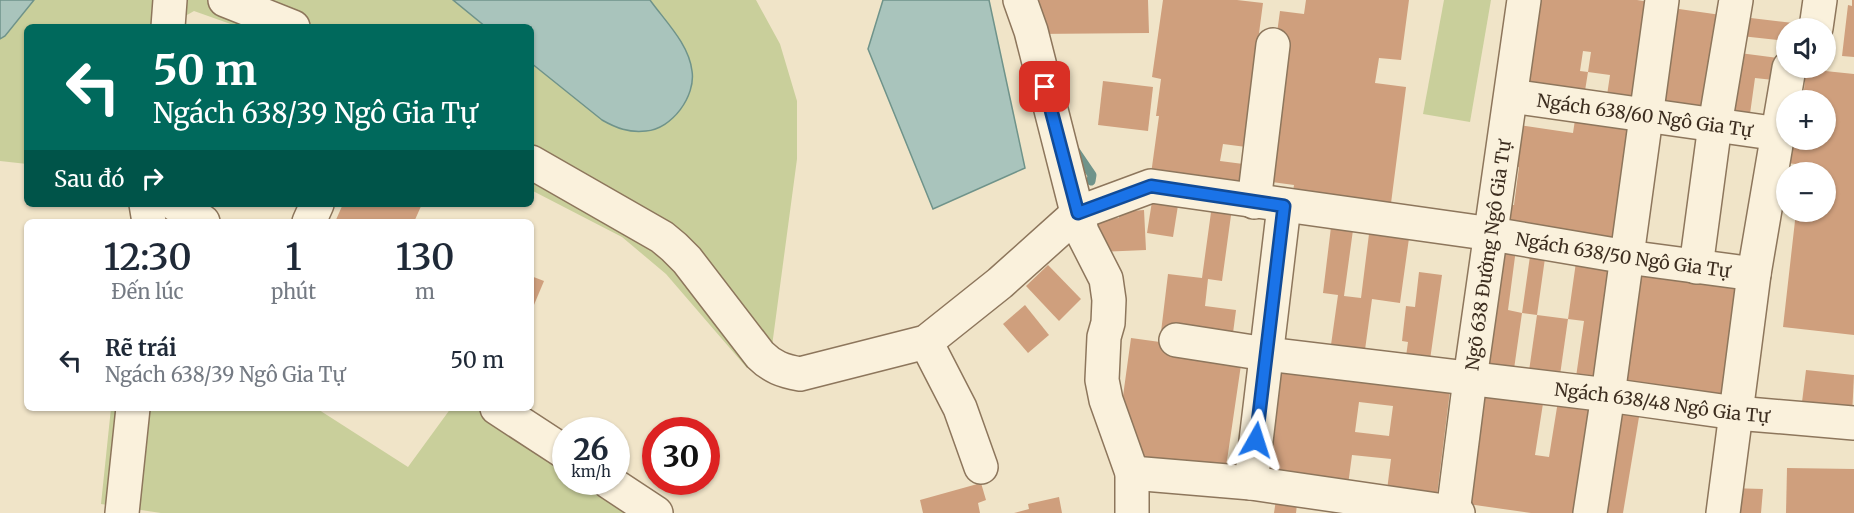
<!DOCTYPE html>
<html lang="vi">
<head>
<meta charset="utf-8">
<style>
  body { margin:0; font-family:Merriweather,serif; background:#f2f2f3; color:#1f2937; height:100vh; display:flex; flex-direction:column; font-size:22px; white-space:nowrap }
  * { box-sizing:border-box; margin:0 }
  p { font-size:20px; color:#747a83 }
  .icon { flex:none; width:33px; height:33px; fill:none; stroke:currentColor; stroke-width:2; stroke-linecap:round; stroke-linejoin:round }
  .map { position:relative; flex:1; overflow:hidden }
  .drawer { position:absolute; left:24px; top:219px; width:510px; height:192px; display:flex; flex-direction:column; background:#fff; border-radius:9px; box-shadow:0 2px 4px #0004 }
  .drawer>* { flex:none }
  .hud { position:absolute; left:24px; top:24px; width:510px; height:183px; border-radius:9px; box-shadow:0 2px 4px #0004; background:#00695c; color:#fff; overflow:hidden }
  .buttons { position:absolute; left:1776px; top:18px; display:grid; gap:12px }
  .buttons a { display:grid; place-items:center; width:60px; height:60px; border-radius:50%; background:#fff; box-shadow:0 2px 4px #0004; font-size:30px }
  .speed { position:absolute; left:552px; top:417px; display:flex; gap:12px; font-size:30px; font-weight:700; text-align:center }
  .speed>* { display:grid; place-content:center; width:78px; height:78px; border-radius:50%; background:#fff; box-shadow:0 2px 4px #0004; line-height:1 }
  .speed small { font-size:15px; font-weight:400 }
  .speed .limit { border:9px solid #d22; background:#fff; color:#111 }
  .pin { position:absolute; display:grid; place-items:center; width:51px; height:51px; color:#fff; margin:-26px; border-radius:12px; box-shadow:0 3px 9px #0006 }
  .me { position:absolute; width:66px; margin:-33px; rotate:6deg; stroke-linejoin:round; filter:drop-shadow(0 0 4px #0008) }
  .turn { display:flex; align-items:center; gap:21px; height:126px; padding:0 30px; font-size:27px }
  .turn .icon { width:78px; height:78px; stroke-width:2.5 }
  .turn b { display:block; font-size:42px; line-height:51px }
  .then { display:flex; align-items:center; height:57px; padding:0 30px; background:#0003; gap:12px; font-size:22px }
  .eta { display:flex; justify-content:space-evenly; align-items:center; height:102px; text-align:center }
  .eta b { font-size:36px; font-weight:600; line-height:42px }
  ul { padding:0; list-style:none }
  li { display:flex; align-items:center; gap:18px; height:78px; padding:0 30px }
  li div { flex:1 }
  li b { display:block; font-size:22px }
  li em { font-style:normal }
  .map>svg:first-child { display:block }
  .green { fill:#c9cf9b }
  .water { fill:#a9c4bc; stroke:#6f938a; stroke-width:1.5 }
  .lines { fill:none; stroke-linecap:round; stroke-linejoin:round }
  .stream { stroke:#6f938a; stroke-width:9 }
  .building { fill:#cf9f7d; fill-rule:evenodd }
  .minor-casing { stroke:#8d765c; stroke-width:36 }
  .minor { stroke:#faf1dc; stroke-width:33 }
  .route-casing { stroke:#114b97; stroke-width:15 }
  .route { stroke:#1a73e8; stroke-width:10 }
  .labels { text-anchor:middle; dominant-baseline:central; stroke-width:5; stroke-linejoin:round; paint-order:stroke }
  .street-label { font-size:18px; fill:#3d2e20; stroke:#f7eed8 }
</style>
</head>
<body>
<div class="map">
<svg width="1854" height="513" viewBox="0 0 1854 513">
  <rect width="100%" height="100%" fill="#f0e4c8"/>
  <g class="green">
    <polygon points="0,0 756,0 780,44 797,101 797,159 772,346 747,368 666,274 622,237 531,190 531,27 239,27 194,11 180,19 178,27 27,27 27,164 0,161"/>
    <polygon points="1444,0 1491,0 1470,122 1423,114"/>
    <polygon points="111,408 316,408 408,467 451,408 479,408 565,465 566,482 590,482 638,513 161,513 101,504"/>
  </g>
  <g class="water">
    <polygon points="0,0 34,0 5,36 0,39"/>
    <path d="M453 0H650C665 21 689 44 692 71 696 96 672 129 646 131 629 133 616 128 602 120L531 63V27H486Z"/>
    <polygon points="883,0 989,0 1025,168 933,209 868,49"/>
  </g>
  <g class="lines">
    <polyline class="stream" points="1073,147 1092,175 1091,181"/>
  </g>
  <g class="building">
    <polygon points="1035,0 1148,0 1149,33 1035,34"/>
    <polygon points="1163,0 1237,0 1263,3 1254,71 1254,148 1223,144 1220,161 1251,165 1247,193 1151,174 1159,116 1156,116 1161,79 1152,77"/>
    <polygon points="1306,0 1409,0 1401,60 1379,58 1375,83 1406,87 1390,211 1292,198 1294,185 1257,180 1280,11 1304,14"/>
    <path d="M1530 0H1637L1656 3 1644 108 1606 102 1610 75 1588 72 1584 97 1517 87ZM1583 51 1591 52 1588 72 1580 71Z"/>
    <polygon points="1852,0 1854,0 1854,57 1842,56 1848,5 1852,6"/>
    <polygon points="1665,7 1721,15 1711,116 1651,108"/>
    <polygon points="1734,16 1811,25 1811,28 1786,28 1786,41 1732,35"/>
    <polygon points="1732,52 1785,59 1782,81 1755,78 1749,121 1723,118"/>
    <polygon points="1806,69 1854,74 1854,335 1783,327 1796,212 1826,212 1826,172 1795,172 1796,164 1776,162 1786,140 1826,140 1826,100 1803,100"/>
    <polygon points="1103,81 1153,87 1148,131 1098,125"/>
    <polygon points="1576,113 1642,122 1623,248 1497,230 1501,203 1514,205 1519,167 1506,166 1512,124 1573,133"/>
    <polygon points="1153,195 1179,199 1173,237 1147,233"/>
    <polygon points="343,204 371,205 422,204 414,222 335,222"/>
    <polygon points="1212,205 1232,208 1222,281 1208,279 1205,306 1236,310 1233,333 1201,337 1161,332 1168,274 1202,278"/>
    <polygon points="1144,210 1146,250 1099,252 1097,219 1119,218 1118,212"/>
    <polygon points="1370,226 1410,231 1400,303 1372,299 1364,357 1330,352 1338,295 1323,293 1331,227 1353,230 1344,296 1361,298"/>
    <polygon points="1498,246 1516,249 1508,310 1522,313 1531,249 1546,251 1537,315 1522,313 1513,376 1480,372"/>
    <polygon points="1577,255 1615,261 1597,387 1575,384 1584,321 1568,319"/>
    <polygon points="1638,264 1750,283 1728,406 1616,388"/>
    <polygon points="1048,265 1081,299 1059,321 1026,286"/>
    <polygon points="1419,272 1442,275 1428,374 1404,371 1408,342 1402,341 1406,306 1415,307"/>
    <polygon points="531,276 544,281 531,312"/>
    <polygon points="1025,305 1049,335 1028,353 1003,324"/>
    <polygon points="1537,315 1568,319 1559,382 1528,378"/>
    <polygon points="1131,338 1160,342 1160,347 1242,358 1225,474 1124,462 1120,418"/>
    <path d="M1274 363 1450 391 1437 495 1387 490 1391 459 1352 455 1348 485 1260 475ZM1359 402 1393 406 1389 436 1355 432Z"/>
    <polygon points="1806,370 1854,375 1852,416 1801,410"/>
    <polygon points="1478,388 1544,397 1535,455 1549,457 1558,401 1598,406 1583,513 1531,513 1461,503"/>
    <polygon points="1615,407 1640,411 1623,513 1597,513"/>
    <polygon points="1787,468 1854,469 1854,513 1786,513"/>
    <polygon points="981,483 986,500 978,503 980,513 923,513 920,500"/>
    <polygon points="1729,488 1763,489 1761,513 1727,513"/>
    <polygon points="1277,493 1298,496 1296,513 1274,513"/>
    <polygon points="1059,497 1062,513 1014,513 1029,509 1028,504"/>
  </g>
  <g class="lines">
    <defs>
      <g id="minor">
        <polyline points="225,0 293,27"/>
        <polyline points="1020,0 1031,31 1082,232 1106,279 1109,300 1108,323 1104,337 1102,380 1106,400 1132,473 1132,513"/>
        <polyline points="168,27 170,0"/>
        <polyline points="1816,28 1820,0"/>
        <path id="s1" d="M1511 96 1779 134"/>
        <path id="s2" d="M531 162 662 237 674 247 687 260 760 355C772 367 783 371 800 374L926 342 1000 283 1078 213 1151 186 1492 234 1627 257 1754 274"/>
        <polyline points="1254,202 1273,45"/>
        <polyline points="146,204 149,222"/>
        <polyline points="175,204 203,222"/>
        <polyline points="309,222 317,204"/>
        <polyline points="1696,267 1715,125 1736,0"/>
        <path id="s3" d="M1176 340 1266 354 1608 395 1736 413 1854 423"/>
        <polyline points="926,342 960,408 981,467"/>
        <polyline points="497,408 566,453"/>
        <polyline points="1132,473 1251,483 1458,513"/>
        <polyline points="609,482 656,513"/>
        <polyline points="1251,483 1284,206"/>
        <polyline points="122,513 133,408"/>
        <path id="s4" d="M1453 513 1470 379 1524 0"/>
        <polyline points="1590,513 1608,395 1662,0"/>
        <polyline points="1723,513 1754,274 1789,68"/>
      </g>
    </defs>
    <use href="#minor" class="minor-casing"/>
    <use href="#minor" class="minor"/>
  </g>
  <g class="lines">
    <defs>
      <polyline id="route" points="1045,87 1078,213 1151,186 1284,206 1256,440"/>
    </defs>
    <use href="#route" class="route-casing"/>
    <use href="#route" class="route"/>
  </g>
  <g class="labels">
    <g class="street-label">
      <text stroke="none"><textPath href="#s1" startOffset="135">Ngách 638/60 Ngô Gia Tự</textPath></text>
      <text stroke="none"><textPath href="#s2" startOffset="1234">Ngách 638/50 Ngô Gia Tự</textPath></text>
      <text stroke="none"><textPath href="#s4" startOffset="260">Ngõ 638 Đường Ngô Gia Tự</textPath></text>
      <text stroke="none"><textPath href="#s3" startOffset="490">Ngách 638/48 Ngô Gia Tự</textPath></text>
    </g>
  </g>
</svg>
<div class="buttons">
<a><svg class="icon" aria-label="sound" viewBox="0 0 24 24"><path d="M4 9h4l5-4v14l-5-4H4zM17 9q2 3 0 6"/></svg></a>
<a>+</a>
<a>−</a>
</div>
<div class="speed"><div>26<small>km/h</small></div><div class="limit">30</div></div>
<div class="pin" style="left:1045px;top:87px;background:#d93025"><svg class="icon" aria-label="arrive" viewBox="0 0 24 24"><path d="M6 21V4h12l-3 4 3 4H6"/></svg></div>
<svg class="me" style="left:1256px;top:440px" viewBox="-20 -20 40 40"><path d="M0-17L14 15 0 8-14 15z" fill="#1a73e8" stroke="#fff" stroke-width="4"/></svg>
<div class="hud">
<div class="turn"><svg class="icon" aria-label="left" viewBox="0 0 24 24"><path d="M17 20v-9H6M10 6l-5 5 5 5"/></svg><div><b>50 m</b>Ngách 638/39 Ngô Gia Tự</div></div>
<div class="then">Sau đó<svg class="icon" aria-label="right" viewBox="0 0 24 24"><path d="M7 20v-9h11M14 6l5 5-5 5"/></svg></div>
</div>
<section class="drawer">
<div class="eta">
<div><b>12:30</b><p>Đến lúc</p></div>
<div><b>1</b><p>phút</p></div>
<div><b>130</b><p>m</p></div>
</div>
<ul>
<li><svg class="icon" aria-label="left" viewBox="0 0 24 24"><path d="M17 20v-9H6M10 6l-5 5 5 5"/></svg><div><b>Rẽ trái</b><p>Ngách 638/39 Ngô Gia Tự</p></div><em>50 m</em></li>
</ul>
</section>
</div>
</body>
</html>
